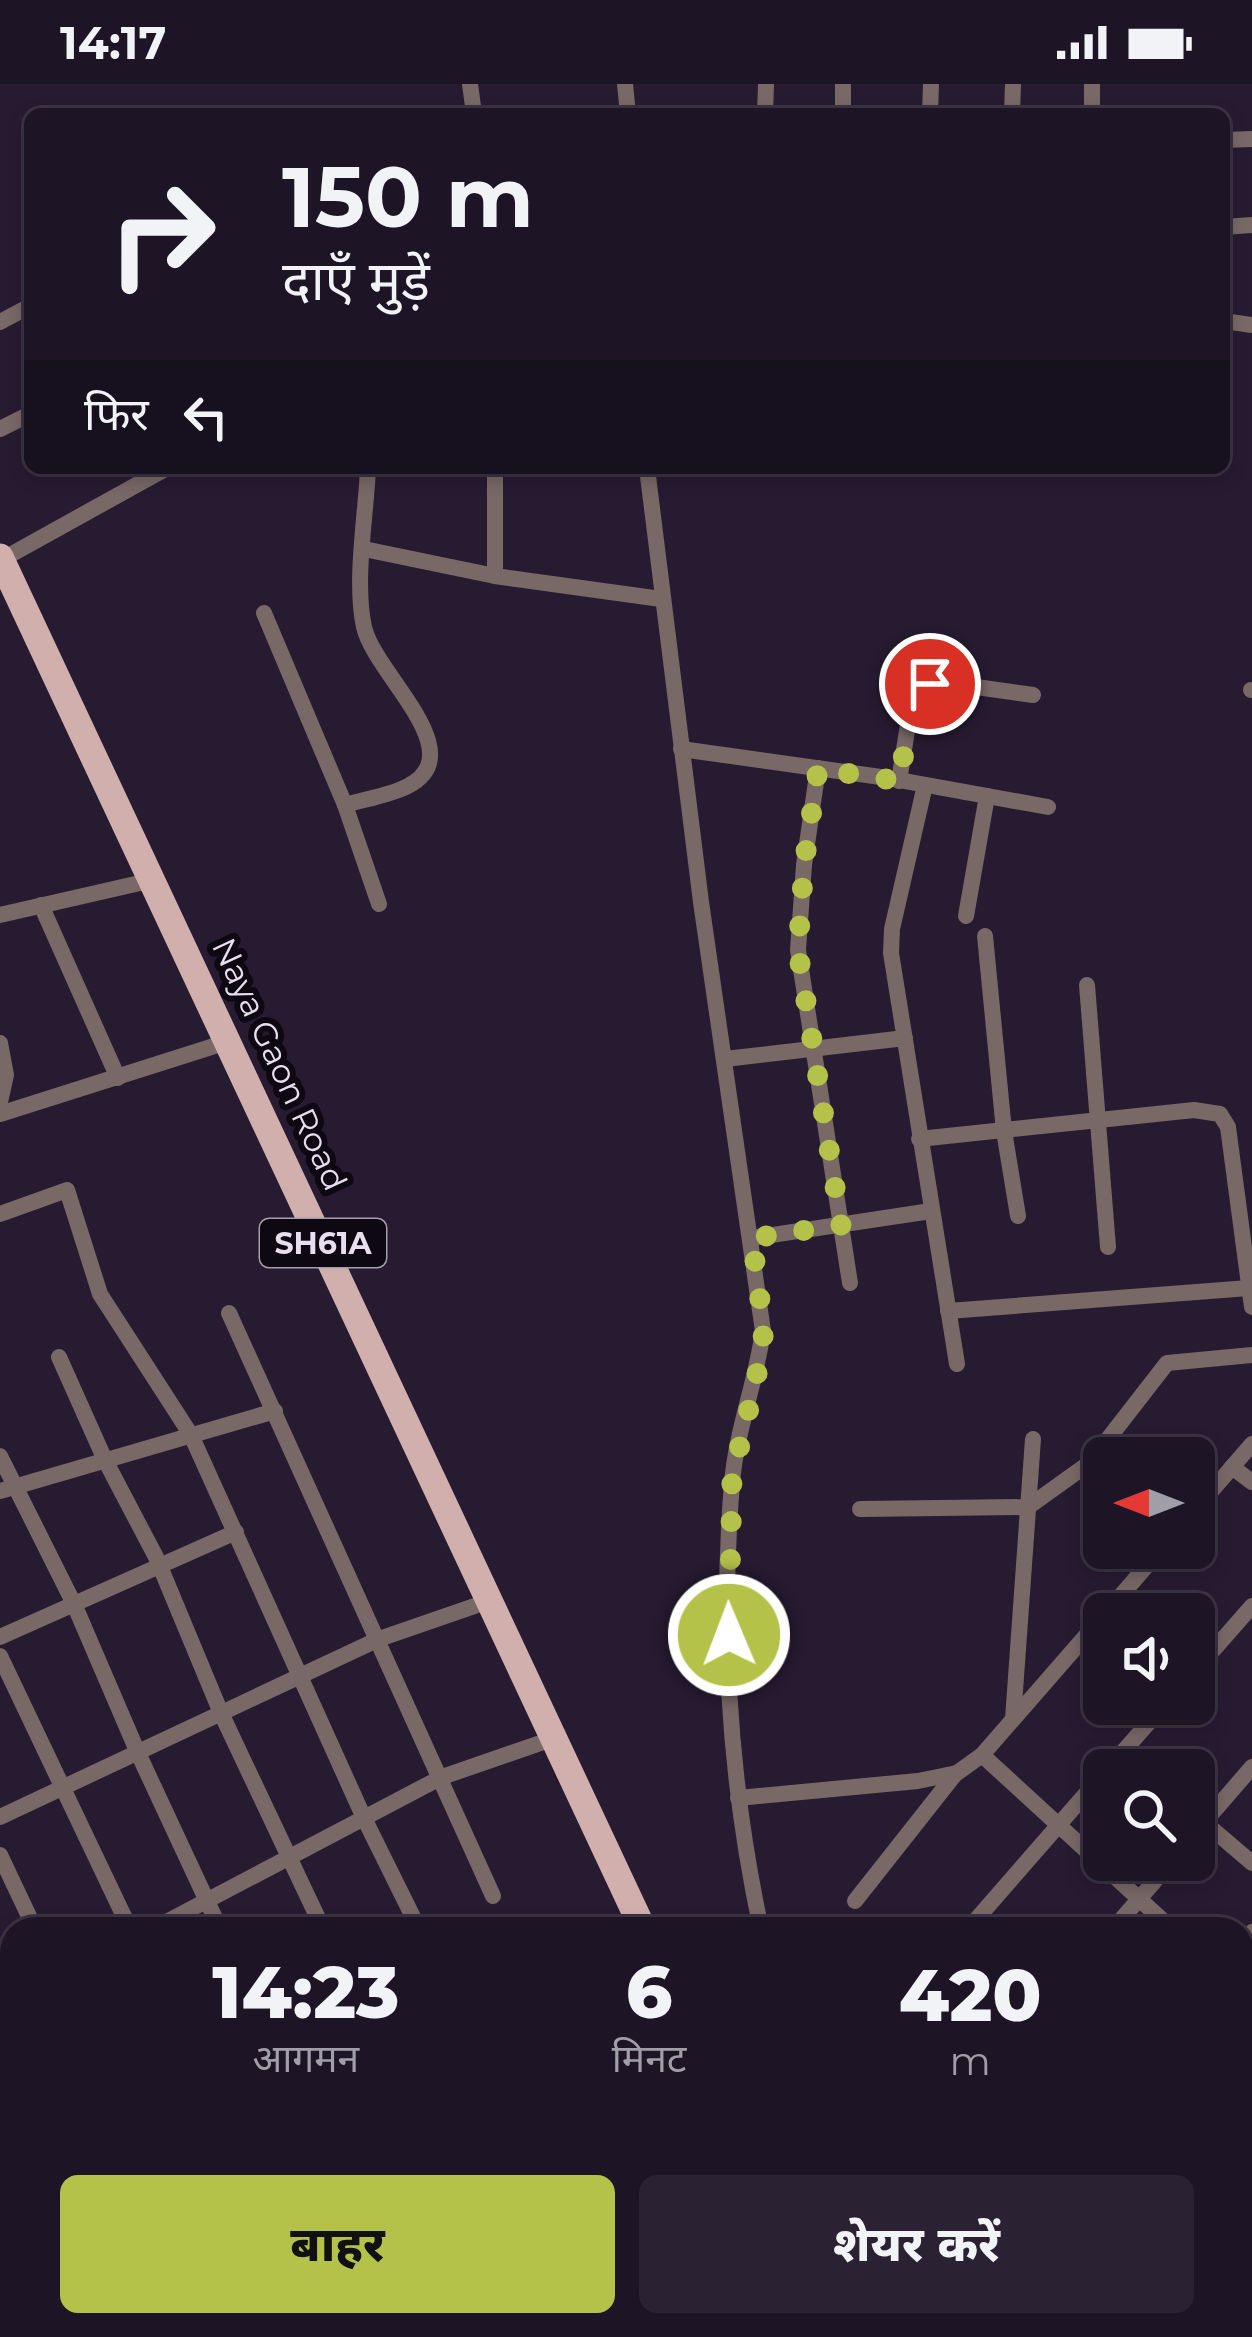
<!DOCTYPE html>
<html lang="hi">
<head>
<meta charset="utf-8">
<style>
  body { margin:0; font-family:Montserrat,"Noto Sans Devanagari",sans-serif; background:#2a2132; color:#f1f3f6; height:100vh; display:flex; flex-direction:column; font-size:45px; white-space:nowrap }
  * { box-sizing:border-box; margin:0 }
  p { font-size:39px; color:#a09ea7 }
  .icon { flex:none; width:66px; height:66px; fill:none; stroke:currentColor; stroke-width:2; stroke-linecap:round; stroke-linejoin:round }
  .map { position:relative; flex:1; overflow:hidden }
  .drawer { position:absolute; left:0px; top:1833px; width:1254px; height:420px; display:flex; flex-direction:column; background:#1d1426; border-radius:36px 36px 0 0; box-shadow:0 6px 18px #0003,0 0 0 3px #3b3343 }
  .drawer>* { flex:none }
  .guide { position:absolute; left:24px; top:24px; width:1206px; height:366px; border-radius:18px; box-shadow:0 6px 18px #0003,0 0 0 3px #3b3343; background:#1d1426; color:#f1f3f6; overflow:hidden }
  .needle { width:78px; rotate:270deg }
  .buttons { position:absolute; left:1083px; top:1353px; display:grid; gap:24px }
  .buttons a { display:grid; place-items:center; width:132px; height:132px; border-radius:18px; background:#1d1426; box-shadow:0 6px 18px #0003,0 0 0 3px #3b3343; font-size:60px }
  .pin { position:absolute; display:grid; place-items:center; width:102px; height:102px; color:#fff; margin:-51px; border:6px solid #fff; border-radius:50%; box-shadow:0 3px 12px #0007 }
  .me { position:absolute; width:132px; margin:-66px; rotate:359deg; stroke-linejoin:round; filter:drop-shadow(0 0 9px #0008) }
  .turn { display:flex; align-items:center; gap:42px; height:252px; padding:0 60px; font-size:54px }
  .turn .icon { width:156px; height:156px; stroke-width:2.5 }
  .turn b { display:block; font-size:84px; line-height:102px }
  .then { display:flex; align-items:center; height:114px; padding:0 60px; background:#0003; gap:24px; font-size:45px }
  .eta { display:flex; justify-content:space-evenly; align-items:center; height:204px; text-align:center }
  .eta b { font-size:72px; font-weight:800; line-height:84px }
  .primary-button { display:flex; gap:24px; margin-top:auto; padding:24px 60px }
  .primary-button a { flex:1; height:138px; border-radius:18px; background:#b4c24a; color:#111; font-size:48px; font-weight:800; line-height:138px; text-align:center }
  .primary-button a+a { background:#2a2132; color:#f1f3f6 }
  .status { display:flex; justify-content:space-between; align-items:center; height:84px; padding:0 60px; background:#1d1426; direction:ltr }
  .status svg { height:33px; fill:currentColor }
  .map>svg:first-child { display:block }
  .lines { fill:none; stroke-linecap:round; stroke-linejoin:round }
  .street { stroke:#786866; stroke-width:16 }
  .primary { stroke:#d0afac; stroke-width:27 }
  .route { stroke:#b4c24a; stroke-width:21; stroke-dasharray:0 37.8 }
  .labels { text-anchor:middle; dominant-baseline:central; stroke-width:12; stroke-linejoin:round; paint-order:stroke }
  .shield { fill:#0e0812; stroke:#a69ead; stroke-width:3 }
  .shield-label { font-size:30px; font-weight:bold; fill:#e7dfef }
  .street-label { font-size:33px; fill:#e7dfef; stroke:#0e0812 }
</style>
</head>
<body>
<div class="status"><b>14:17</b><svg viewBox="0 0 49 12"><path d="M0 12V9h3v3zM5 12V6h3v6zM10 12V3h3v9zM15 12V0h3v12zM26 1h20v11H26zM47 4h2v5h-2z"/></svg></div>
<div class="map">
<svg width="1252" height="2253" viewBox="0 0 1252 2253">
  <rect width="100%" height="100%" fill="#271b32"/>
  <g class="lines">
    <g class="street">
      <polyline points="470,0 474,30"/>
      <polyline points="625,0 628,30"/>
      <polyline points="843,0 843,30"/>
      <polyline points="1092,0 1092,30"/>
      <polyline points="765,30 766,0"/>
      <polyline points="930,30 931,0"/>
      <polyline points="1012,30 1013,0"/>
      <polyline points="1224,56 1252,55"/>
      <polyline points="1224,143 1252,141"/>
      <polyline points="1224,237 1252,241"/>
      <polyline points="0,238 30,222"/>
      <polyline points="0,345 30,330"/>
      <polyline points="495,384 495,492"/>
      <path d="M647 384 701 818 763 1247C756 1298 736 1348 732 1399 720 1547 730 1700 761 1845"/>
      <polyline points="364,465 495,492 661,515"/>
      <polyline points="1,476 167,384"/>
      <polyline points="264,529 345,721 379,820"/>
      <polyline points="1251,606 1252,606"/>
      <polyline points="681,665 888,694 1048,723"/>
      <polyline points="818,684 804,781 798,866 850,1199"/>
      <polyline points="899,697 910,628 919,604 948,599 1033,611"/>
      <polyline points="925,701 892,845 891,869 957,1280"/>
      <path d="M345 721C364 715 389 712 408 702 473 668 375 591 364 543 354 497 366 432 368 384"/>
      <polyline points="41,821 118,994"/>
      <polyline points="0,831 153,796"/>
      <polyline points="966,832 987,712"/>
      <polyline points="985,852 1004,1047 1018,1132"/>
      <polyline points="1087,901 1108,1163"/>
      <polyline points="0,959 6,991 0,1018"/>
      <polyline points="725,975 905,954"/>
      <polyline points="0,1030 230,957"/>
      <polyline points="919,1055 1194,1026 1220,1030 1228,1043 1252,1223"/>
      <polyline points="0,1130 67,1106 100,1210 191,1351 364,1734 413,1833"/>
      <polyline points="752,1154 931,1127"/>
      <polyline points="948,1227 1249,1204"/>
      <polyline points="229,1229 493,1812"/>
      <polyline points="59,1273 105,1376 157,1475 221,1629 323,1845"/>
      <polyline points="0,1372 74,1520 138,1669 220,1845"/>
      <polyline points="1232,1383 1252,1398"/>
      <polyline points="0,1407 275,1327"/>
      <polyline points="860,1425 1028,1423 1102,1370 1108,1355 1167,1279 1252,1271"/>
      <polyline points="1194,1427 1252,1360"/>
      <polyline points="1105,1530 1162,1464"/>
      <polyline points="0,1553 236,1448"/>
      <polyline points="0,1572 130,1845"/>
      <polyline points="1194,1588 1252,1522"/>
      <polyline points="1013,1635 1033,1355"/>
      <polyline points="982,1671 1172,1845"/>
      <polyline points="1107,1686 1165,1620"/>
      <polyline points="738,1714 918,1697 957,1689 982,1671 1104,1531"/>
      <polyline points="0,1733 379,1555 489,1517"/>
      <polyline points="1204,1738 1252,1779"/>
      <polyline points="1194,1750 1252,1683"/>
      <polyline points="0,1771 35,1845"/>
      <polyline points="855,1817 956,1689"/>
      <polyline points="153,1845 442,1693 552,1655"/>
      <polyline points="968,1845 1104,1689"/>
      <polyline points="1113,1845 1173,1776"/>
      <polyline points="1242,1860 1252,1848"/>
      <polyline points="1242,1908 1252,1916"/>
      <polyline points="0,1925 12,1919"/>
      <polyline points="1242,2026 1252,2015"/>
      <polyline points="1242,2101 1252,2113"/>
      <polyline points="1242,2187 1252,2181"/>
      <polyline points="1242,2221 1252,2238"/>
      <polyline points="965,2253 983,2241"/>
      <polyline points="1141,2253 1159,2241"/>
    </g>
    <g class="primary">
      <polyline points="0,473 643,1845"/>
      <polyline points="833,2241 839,2253"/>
    </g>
  </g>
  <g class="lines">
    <polyline class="route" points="729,1551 732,1394 756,1296 764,1247 752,1154 841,1141 798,866 804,781 818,685 899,697 914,614 919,604 930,600"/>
  </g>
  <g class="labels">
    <rect class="shield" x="260" y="1135" width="126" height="48" rx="9"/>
    <g class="shield-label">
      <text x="323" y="1159">SH61A</text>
    </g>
    <g class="street-label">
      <text transform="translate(280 980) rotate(65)">Naya Gaon Road</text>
    </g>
  </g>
</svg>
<div class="buttons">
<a><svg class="needle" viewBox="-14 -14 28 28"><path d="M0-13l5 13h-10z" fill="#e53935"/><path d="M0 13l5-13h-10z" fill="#a09ea7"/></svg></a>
<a><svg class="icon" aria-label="sound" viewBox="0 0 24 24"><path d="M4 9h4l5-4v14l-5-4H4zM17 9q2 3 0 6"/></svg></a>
<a><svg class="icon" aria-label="search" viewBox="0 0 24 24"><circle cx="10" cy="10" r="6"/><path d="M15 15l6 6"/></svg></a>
</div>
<div class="pin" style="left:930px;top:600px;background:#d93025"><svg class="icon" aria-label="arrive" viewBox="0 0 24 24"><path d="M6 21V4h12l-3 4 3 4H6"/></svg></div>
<svg class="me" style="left:729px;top:1551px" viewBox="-20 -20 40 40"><circle r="17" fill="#b4c24a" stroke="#fff" stroke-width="3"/><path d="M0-11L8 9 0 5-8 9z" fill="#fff"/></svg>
<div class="guide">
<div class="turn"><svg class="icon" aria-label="right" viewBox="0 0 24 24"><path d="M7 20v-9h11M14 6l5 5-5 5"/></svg><div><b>150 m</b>दाएँ मुड़ें</div></div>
<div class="then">फिर<svg class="icon" aria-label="left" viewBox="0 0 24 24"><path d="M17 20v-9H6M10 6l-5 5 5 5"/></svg></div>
</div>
<section class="drawer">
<div class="eta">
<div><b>14:23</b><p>आगमन</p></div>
<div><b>6</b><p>मिनट</p></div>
<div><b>420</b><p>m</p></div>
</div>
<div class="primary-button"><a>बाहर</a><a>शेयर करें</a></div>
</section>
</div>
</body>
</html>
